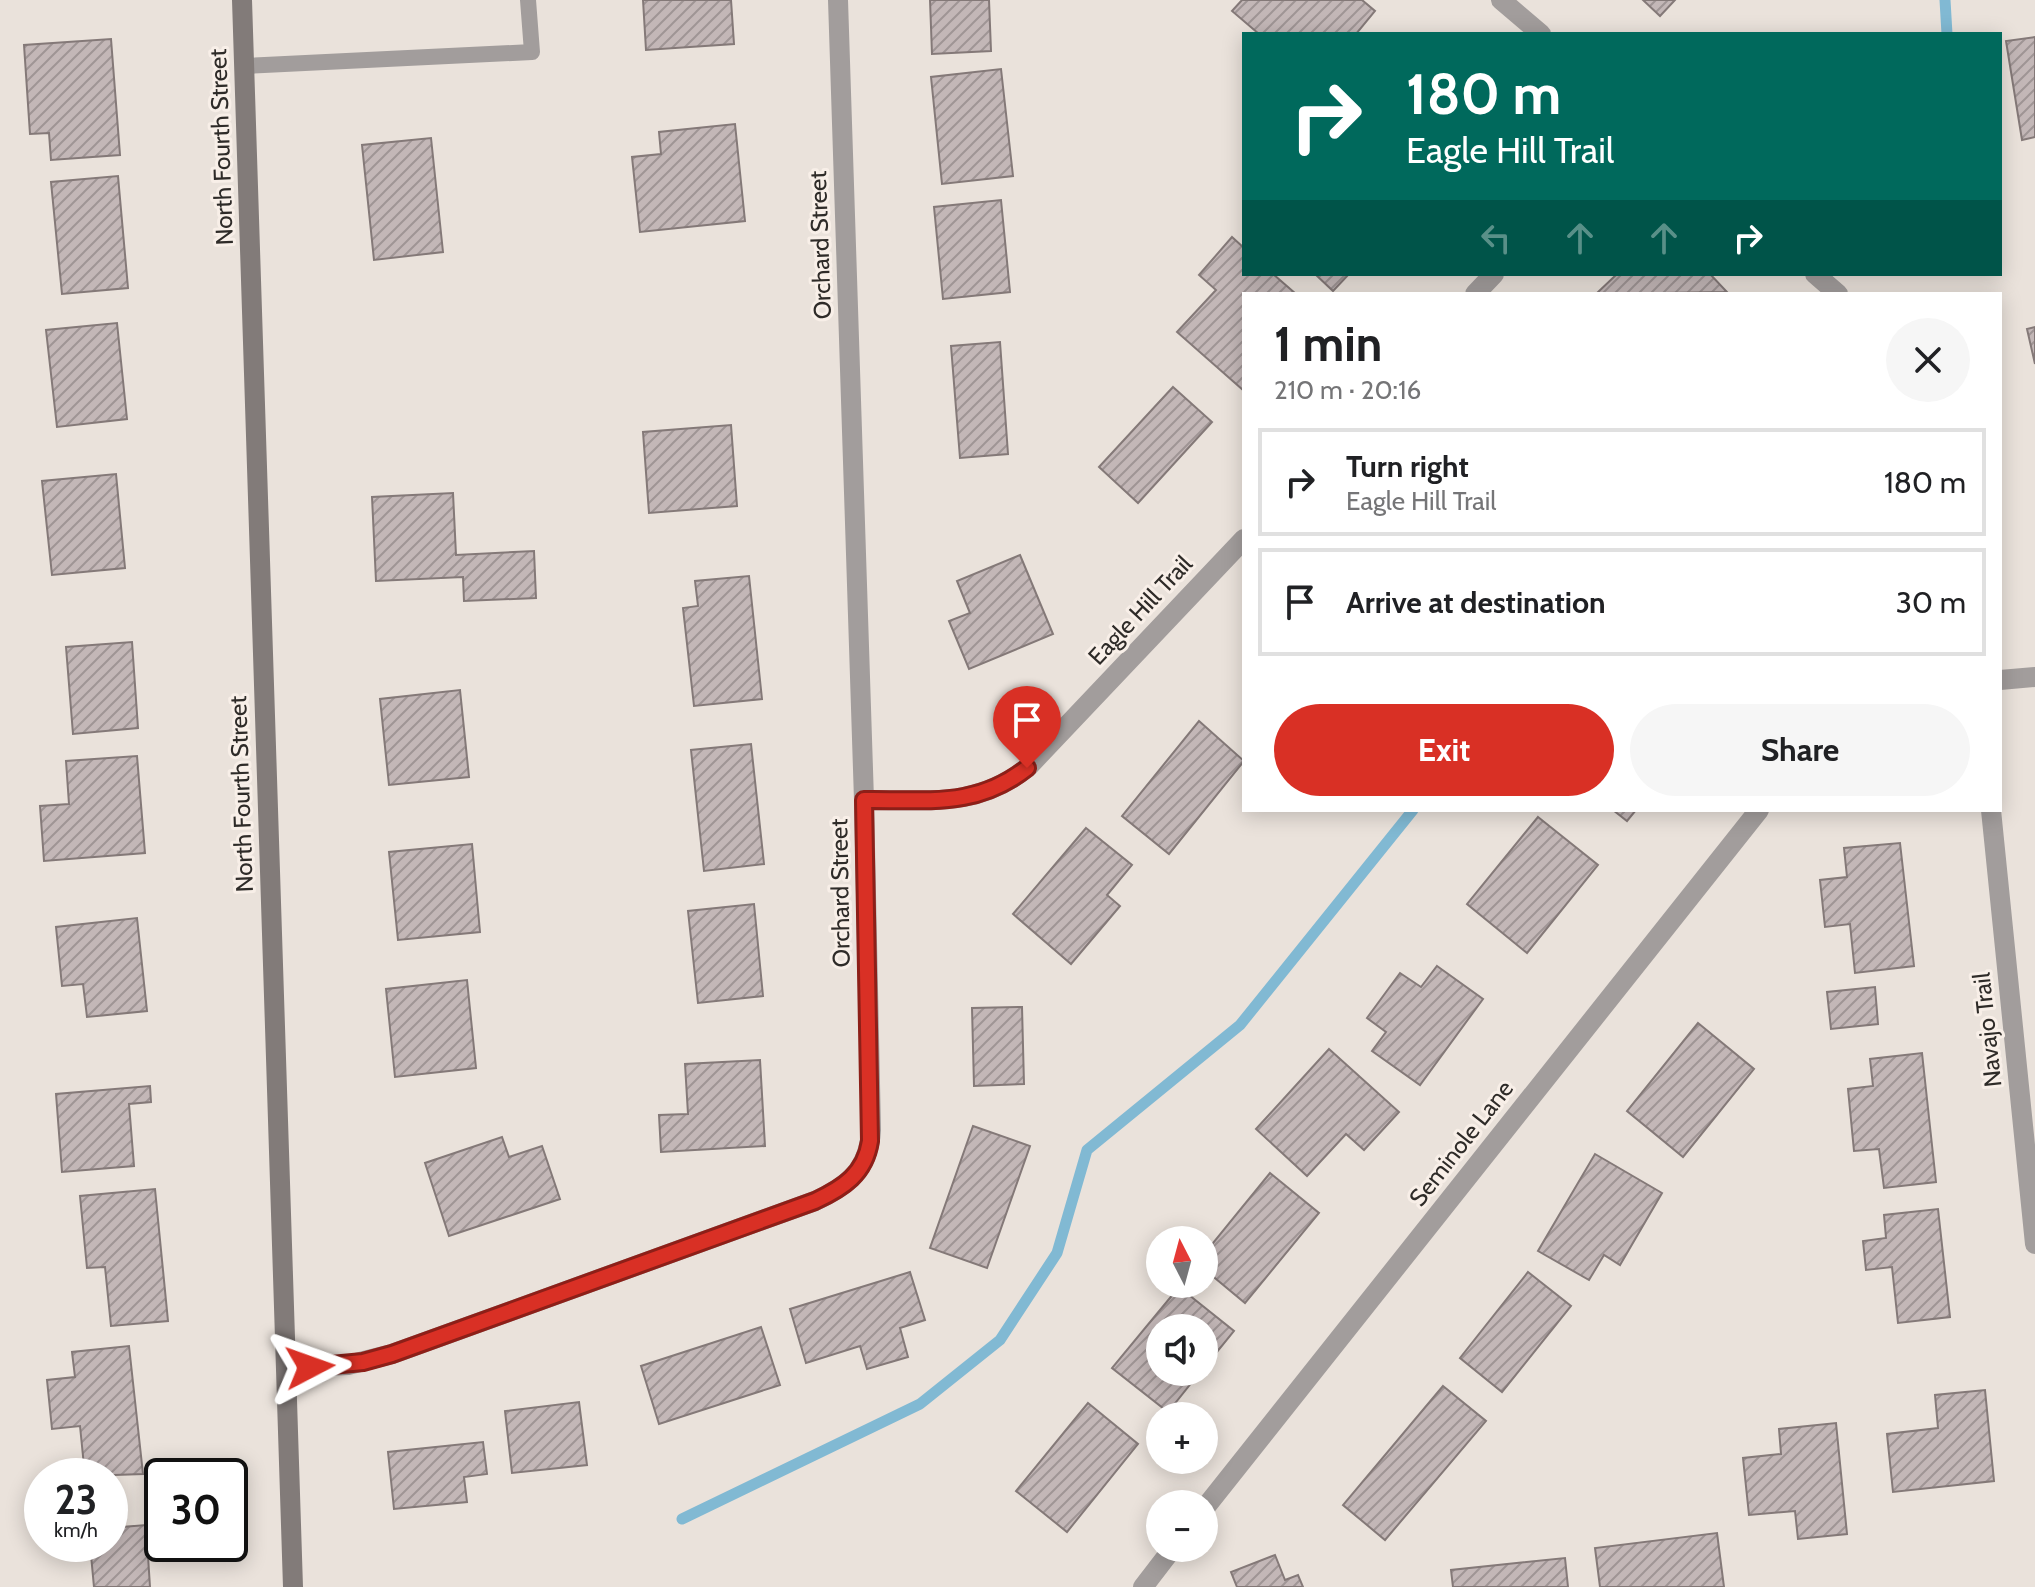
<!DOCTYPE html>
<html lang="en">
<head>
<meta charset="utf-8">
<style>
  body { margin:0; font-family:Cabin,sans-serif; background:#f6f6f6; color:#202124; height:100vh; display:flex; flex-direction:column; font-size:30px; white-space:nowrap }
  * { box-sizing:border-box; margin:0 }
  p { font-size:26px; color:#757577 }
  .icon { flex:none; width:44px; height:44px; fill:none; stroke:currentColor; stroke-width:2; stroke-linecap:round; stroke-linejoin:round }
  .map { position:relative; flex:1; overflow:hidden }
  .side { position:absolute; left:1242px; top:292px; width:760px; height:520px; display:flex; flex-direction:column; background:#fff; border-radius:0px; box-shadow:0 4px 20px #0003 }
  .side>* { flex:none }
  .banner { position:absolute; left:1242px; top:32px; width:760px; height:244px; border-radius:0px; box-shadow:0 4px 20px #0003; background:#00695c; color:#fff; overflow:hidden }
  .needle { width:52px; rotate:354deg }
  .tools { position:absolute; left:1146px; top:1226px; display:grid; gap:16px }
  .tools a { display:grid; place-items:center; width:72px; height:72px; border-radius:50%; background:#fff; box-shadow:0 4px 20px #0003; font-size:40px }
  .speed { position:absolute; left:24px; top:1458px; display:flex; gap:16px; font-size:40px; font-weight:700; text-align:center }
  .speed>* { display:grid; place-content:center; width:104px; height:104px; border-radius:50%; background:#fff; box-shadow:0 4px 20px #0003; line-height:1 }
  .speed small { font-size:20px; font-weight:400 }
  .speed .limit { border:4px solid #111; border-radius:12px; background:#fff; color:#111 }
  .pin { position:absolute; display:grid; place-items:center; width:68px; height:68px; color:#fff; margin:-82px -34px; border-radius:50% 50% 50% 0; rotate:-45deg; box-shadow:0 0 8px #0007 }
  .pin .icon { rotate:45deg }
  .me { position:absolute; width:88px; margin:-44px; rotate:86deg; stroke-linejoin:round; filter:drop-shadow(0 0 6px #0008) }
  .turn { display:flex; align-items:center; gap:28px; height:168px; padding:0 32px; font-size:36px }
  .turn .icon { width:104px; height:104px; stroke-width:2.5 }
  .turn b { display:block; font-size:56px; line-height:68px }
  .lanes { display:flex; align-items:center; height:76px; padding:0 32px; background:#0003; justify-content:center; gap:40px; direction:ltr }
  .lanes .off { opacity:.35 }
  .round { display:grid; place-items:center; flex:none; width:84px; height:84px; border-radius:42px; background:#f6f6f6 }
  .overview { display:flex; align-items:center; justify-content:space-between; height:136px; padding:0 32px }
  h1 { font-size:48px; font-weight:800; line-height:60px }
  .cta { display:flex; gap:16px; margin-top:auto; padding:16px 32px }
  .cta a { flex:1; height:92px; border-radius:48px; background:#d93025; color:#fff; font-size:32px; font-weight:800; line-height:92px; text-align:center }
  .cta a+a { background:#f6f6f6; color:#202124 }
  ul { padding:0; list-style:none }
  li { display:flex; align-items:center; gap:24px; height:108px; margin:0 16px 12px; padding:0 16px; border:4px solid #e0e0e0; border-radius:0px }
  li div { flex:1 }
  li b { display:block; font-size:30px }
  li em { font-style:normal }
  .map>svg:first-child { display:block }
  .lines { fill:none; stroke-linecap:round; stroke-linejoin:round }
  .stream { stroke:#81b9d3; stroke-width:11 }
  .building { fill:url(#building-hatch); stroke:#847978; stroke-width:2 }
  .service { stroke:#a29d9c; stroke-width:16 }
  .minor { stroke:#a29d9c; stroke-width:20 }
  .secondary { stroke:#827b79; stroke-width:20 }
  .route-casing { stroke:#8d1f18; stroke-width:20 }
  .route { stroke:#d93025; stroke-width:14 }
  .labels { text-anchor:middle; dominant-baseline:central; stroke-width:6; stroke-linejoin:round; paint-order:stroke }
  .street-label { font-size:24px; fill:#2e2b28; stroke:#f8efe8 }
</style>
</head>
<body>
<div class="map">
<svg width="2035" height="1587" viewBox="0 0 2035 1587">
  <defs>
    <pattern id="building-hatch" width="6" height="6" patternUnits="userSpaceOnUse" patternTransform="scale(2)"><rect width="6" height="6" fill="#c3b7b7"/><path d="M-1 1l2-2M0 6l6-6M5 7l2-2" fill="none" stroke="#9f9595"/></pattern>
  </defs>
  <rect width="100%" height="100%" fill="#eae2db"/>
  <g class="lines">
    <g class="stream">
      <polyline points="1945,0 1947,34"/>
      <polyline points="682,1519 920,1404 1000,1340 1057,1253 1087,1150 1240,1025 1413,810"/>
    </g>
  </g>
  <g class="building">
    <polygon points="643,0 731,0 734,44 646,50"/>
    <polygon points="930,0 989,0 991,51 932,54"/>
    <polygon points="1242,0 1362,0 1375,11 1356,34 1259,34 1232,11"/>
    <polygon points="1643,0 1675,0 1660,16"/>
    <polygon points="2035,37 2035,137 2022,140 2006,41"/>
    <polygon points="111,39 120,155 51,160 49,133 30,134 24,45"/>
    <polygon points="1001,69 1013,176 942,184 931,77"/>
    <polygon points="735,124 745,221 640,232 632,157 661,154 659,132"/>
    <polygon points="431,138 443,252 374,260 362,145"/>
    <polygon points="118,176 128,288 62,294 51,182"/>
    <polygon points="1001,200 1010,292 943,299 934,207"/>
    <polygon points="1232,237 1244,248 1244,274 1273,274 1296,294 1244,294 1243,390 1177,332 1216,290 1199,275"/>
    <polygon points="1315,274 1349,274 1333,291"/>
    <polygon points="1617,274 1710,274 1727,292 1596,294"/>
    <polygon points="117,323 127,419 57,427 46,330"/>
    <polygon points="2035,327 2035,364 2027,329"/>
    <polygon points="1000,342 1008,454 960,458 951,346"/>
    <polygon points="1173,387 1212,422 1138,503 1099,467"/>
    <polygon points="731,425 737,506 649,513 643,432"/>
    <polygon points="116,474 125,568 52,575 42,481"/>
    <polygon points="453,493 456,555 534,551 536,598 464,601 463,577 376,581 372,497"/>
    <polygon points="1020,555 1053,634 969,669 949,621 970,613 957,581"/>
    <polygon points="749,576 762,699 694,706 683,608 698,606 695,581"/>
    <polygon points="132,642 138,728 73,734 66,647"/>
    <polygon points="460,690 469,777 389,785 380,699"/>
    <polygon points="1199,721 1244,761 1169,854 1122,816"/>
    <polygon points="751,744 764,864 704,871 691,750"/>
    <polygon points="137,756 145,853 44,861 40,806 69,804 66,761"/>
    <polygon points="1613,810 1636,810 1627,821"/>
    <polygon points="1538,817 1598,865 1527,953 1467,904"/>
    <polygon points="1086,828 1132,865 1107,895 1120,906 1071,964 1013,914"/>
    <polygon points="1900,843 1914,966 1855,973 1850,924 1825,927 1820,880 1847,877 1844,848"/>
    <polygon points="472,844 480,932 398,940 389,852"/>
    <polygon points="754,904 763,996 698,1003 688,911"/>
    <polygon points="137,918 147,1011 87,1017 83,984 62,986 56,927"/>
    <polygon points="1437,966 1483,999 1420,1085 1372,1051 1386,1032 1367,1018 1400,973 1421,987"/>
    <polygon points="467,980 476,1068 395,1077 386,989"/>
    <polygon points="1875,987 1878,1024 1831,1029 1827,992"/>
    <polygon points="1022,1007 1024,1084 974,1086 972,1008"/>
    <polygon points="1698,1023 1754,1069 1683,1157 1627,1111"/>
    <polygon points="1329,1049 1399,1112 1364,1150 1346,1134 1307,1176 1256,1129"/>
    <polygon points="1922,1053 1936,1182 1884,1188 1879,1149 1854,1151 1848,1089 1873,1086 1870,1059"/>
    <polygon points="760,1060 765,1146 661,1152 659,1115 688,1114 685,1064"/>
    <polygon points="150,1086 151,1102 129,1104 134,1166 62,1172 56,1094"/>
    <polygon points="973,1126 1030,1146 987,1268 930,1248"/>
    <polygon points="502,1137 509,1157 542,1146 560,1199 449,1236 425,1163"/>
    <polygon points="1595,1154 1662,1193 1620,1265 1604,1255 1589,1280 1538,1251"/>
    <polygon points="1270,1173 1319,1213 1245,1303 1204,1269 1204,1254"/>
    <polygon points="155,1189 168,1321 111,1326 105,1267 87,1268 80,1196"/>
    <polygon points="1938,1209 1950,1317 1898,1323 1892,1267 1866,1270 1863,1241 1886,1238 1884,1215"/>
    <polygon points="910,1272 925,1320 900,1328 908,1357 867,1369 860,1346 806,1363 790,1309"/>
    <polygon points="1528,1272 1571,1306 1502,1392 1460,1358"/>
    <polygon points="1179,1287 1234,1331 1204,1368 1204,1328 1160,1328 1160,1372 1200,1372 1168,1412 1112,1368"/>
    <polygon points="761,1327 780,1385 659,1424 641,1366"/>
    <polygon points="129,1346 143,1474 85,1476 80,1426 52,1429 47,1380 75,1377 72,1352"/>
    <polygon points="1443,1386 1486,1421 1385,1540 1343,1505"/>
    <polygon points="1985,1390 1994,1481 1893,1492 1887,1434 1938,1428 1935,1395"/>
    <polygon points="579,1402 587,1465 512,1473 505,1411"/>
    <polygon points="1088,1403 1138,1444 1067,1532 1016,1491"/>
    <polygon points="1836,1423 1847,1534 1798,1539 1795,1511 1749,1515 1743,1458 1781,1454 1779,1429"/>
    <polygon points="483,1442 487,1474 464,1477 467,1502 394,1509 388,1452"/>
    <polygon points="146,1525 150,1587 94,1587 90,1544 110,1544 110,1528"/>
    <polygon points="1717,1533 1724,1587 1600,1587 1595,1548"/>
    <polygon points="1275,1555 1285,1580 1298,1575 1303,1587 1237,1587 1231,1572"/>
    <polygon points="1565,1558 1568,1587 1453,1587 1451,1570"/>
  </g>
  <g class="lines">
    <polyline class="service" points="244,66 532,52 528,0"/>
    <g class="minor">
      <polyline points="1501,0 1541,34"/>
      <polyline points="1815,274 1838,294"/>
      <polyline points="1475,294 1494,274"/>
      <polyline points="2000,680 2035,677"/>
      <path d="M864 800C927 799 975 809 1027 768L1244 539"/>
      <polyline points="1991,810 2035,1244"/>
      <path d="M286 1368 348 1365 392 1354 815 1201C848 1186 869 1169 871 1130L864 800 838 0"/>
      <polyline points="1204,1509 1759,810"/>
      <polyline points="1143,1587 1173,1548"/>
    </g>
    <polyline class="secondary" points="242,0 293,1587"/>
  </g>
  <g class="lines">
    <defs>
      <path id="route" d="M310 1367 363 1362 392 1354 815 1201C843 1188 865 1174 870 1141L864 800C926 799 975 809 1027 768"/>
    </defs>
    <use href="#route" class="route-casing"/>
    <use href="#route" class="route"/>
  </g>
  <g class="labels">
    <g class="street-label">
      <text transform="translate(221 147) rotate(-92)">North Fourth Street</text>
      <text transform="translate(820 245) rotate(-92)">Orchard Street</text>
      <text transform="translate(1140 610) rotate(-47)">Eagle Hill Trail</text>
      <text transform="translate(241 794) rotate(-92)">North Fourth Street</text>
      <text transform="translate(840 893) rotate(-91)">Orchard Street</text>
      <text transform="translate(1987 1030) rotate(-96)">Navajo Trail</text>
      <text transform="translate(1461 1143) rotate(-52)">Seminole Lane</text>
    </g>
  </g>
</svg>
<div class="tools">
<a><svg class="needle" viewBox="-14 -14 28 28"><path d="M0-13l5 13h-10z" fill="#e53935"/><path d="M0 13l5-13h-10z" fill="#757577"/></svg></a>
<a><svg class="icon" aria-label="sound" viewBox="0 0 24 24"><path d="M4 9h4l5-4v14l-5-4H4zM17 9q2 3 0 6"/></svg></a>
<a>+</a>
<a>−</a>
</div>
<div class="speed"><div>23<small>km/h</small></div><div class="limit">30</div></div>
<div class="pin" style="left:1027px;top:768px;background:#d93025"><svg class="icon" aria-label="arrive" viewBox="0 0 24 24"><path d="M6 21V4h12l-3 4 3 4H6"/></svg></div>
<svg class="me" style="left:310px;top:1367px" viewBox="-20 -20 40 40"><path d="M0-17L14 15 0 8-14 15z" fill="#d93025" stroke="#fff" stroke-width="4"/></svg>
<div class="banner">
<div class="turn"><svg class="icon" aria-label="right" viewBox="0 0 24 24"><path d="M7 20v-9h11M14 6l5 5-5 5"/></svg><div><b>180 m</b>Eagle Hill Trail</div></div>
<div class="lanes"><svg class="icon off" aria-label="left" viewBox="0 0 24 24"><path d="M17 20v-9H6M10 6l-5 5 5 5"/></svg><svg class="icon off" aria-label="ahead" viewBox="0 0 24 24"><path d="M12 20V5M6 11l6-6 6 6"/></svg><svg class="icon off" aria-label="ahead" viewBox="0 0 24 24"><path d="M12 20V5M6 11l6-6 6 6"/></svg><svg class="icon" aria-label="right" viewBox="0 0 24 24"><path d="M7 20v-9h11M14 6l5 5-5 5"/></svg></div>
</div>
<section class="side">
<div class="overview"><div><h1>1 min</h1><p>210 m · 20:16</p></div><a class="round"><svg class="icon" aria-label="close" viewBox="0 0 24 24"><path d="M6 6l12 12M18 6L6 18"/></svg></a></div>
<ul>
<li><svg class="icon" aria-label="right" viewBox="0 0 24 24"><path d="M7 20v-9h11M14 6l5 5-5 5"/></svg><div><b>Turn right</b><p>Eagle Hill Trail</p></div><em>180 m</em></li>
<li><svg class="icon" aria-label="arrive" viewBox="0 0 24 24"><path d="M6 21V4h12l-3 4 3 4H6"/></svg><div><b>Arrive at destination</b></div><em>30 m</em></li>
</ul>
<div class="cta"><a>Exit</a><a>Share</a></div>
</section>
</div>
</body>
</html>
